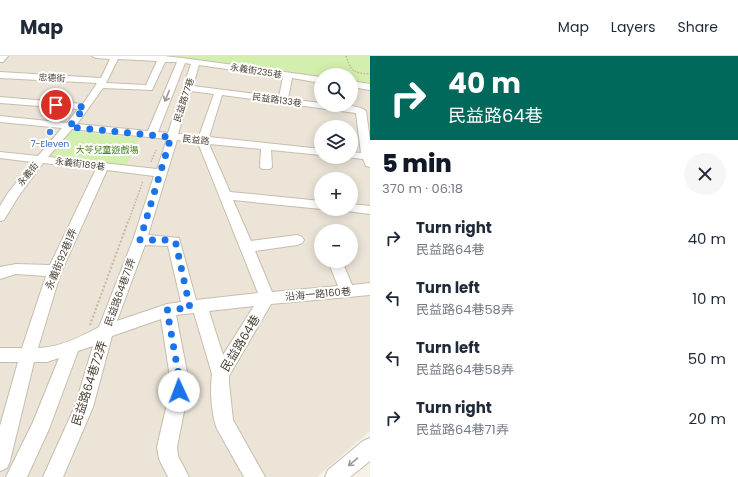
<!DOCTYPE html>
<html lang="en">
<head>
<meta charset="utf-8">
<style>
  body { margin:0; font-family:Poppins,"Noto Sans TC",sans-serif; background:#f6f6f7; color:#1f2937; height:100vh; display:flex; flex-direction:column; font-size:15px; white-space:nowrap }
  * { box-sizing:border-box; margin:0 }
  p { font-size:13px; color:#747a83 }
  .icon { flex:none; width:22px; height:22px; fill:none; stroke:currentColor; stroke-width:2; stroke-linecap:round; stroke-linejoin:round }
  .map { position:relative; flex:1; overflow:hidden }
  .panel { display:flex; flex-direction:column; background:#fff; width:368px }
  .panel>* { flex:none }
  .guide { background:#00695c; color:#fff; overflow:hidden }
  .controls { position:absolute; left:314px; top:12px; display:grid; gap:8px }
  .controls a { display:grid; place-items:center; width:44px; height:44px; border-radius:50%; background:#fff; box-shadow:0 2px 10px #0003; font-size:20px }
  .pin { position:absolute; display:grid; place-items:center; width:34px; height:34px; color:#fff; margin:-17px; border:2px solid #fff; border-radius:50%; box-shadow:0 1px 4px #0007 }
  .me { position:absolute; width:44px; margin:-22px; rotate:358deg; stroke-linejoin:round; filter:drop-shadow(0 0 3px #0008) }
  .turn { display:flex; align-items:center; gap:14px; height:84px; padding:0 12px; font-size:18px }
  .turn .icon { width:52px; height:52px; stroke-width:2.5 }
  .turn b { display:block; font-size:28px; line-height:34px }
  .round { display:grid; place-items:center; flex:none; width:42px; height:42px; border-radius:21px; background:#f6f6f7 }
  .head { display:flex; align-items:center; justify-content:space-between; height:68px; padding:0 12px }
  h1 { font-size:24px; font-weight:800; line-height:30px; color:#111827 }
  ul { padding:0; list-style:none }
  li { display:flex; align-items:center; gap:12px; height:60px; padding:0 12px }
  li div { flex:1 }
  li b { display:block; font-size:15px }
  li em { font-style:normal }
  header { display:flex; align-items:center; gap:24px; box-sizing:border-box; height:56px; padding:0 20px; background:#fff; border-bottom:1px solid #e0e1e3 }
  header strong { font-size:19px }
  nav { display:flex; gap:22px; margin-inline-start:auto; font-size:14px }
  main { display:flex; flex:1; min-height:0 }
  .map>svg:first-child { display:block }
  .residential { fill:#ebe4d7; fill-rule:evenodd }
  .green { fill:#d3efae }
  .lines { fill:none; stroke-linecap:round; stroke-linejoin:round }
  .minor-casing { stroke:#c6bdad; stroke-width:2 }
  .path-far1 { stroke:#c7b69a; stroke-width:1.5; stroke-dasharray:1.5 1.5; stroke-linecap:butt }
  .path { stroke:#c7b69a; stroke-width:2; stroke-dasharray:2 2; stroke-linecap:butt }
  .minor { fill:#fff; fill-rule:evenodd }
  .oneway { stroke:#9c9890 }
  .route { stroke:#1a73e8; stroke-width:7; stroke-dasharray:0 12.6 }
  .shop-dot { fill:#3f7fe0; stroke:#fff; stroke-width:1.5 }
  .labels { text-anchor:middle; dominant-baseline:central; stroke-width:4; stroke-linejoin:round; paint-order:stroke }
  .far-street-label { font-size:9px; fill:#4b4336; stroke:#fff }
  .far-shop-label { font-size:9px; fill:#366cbe; stroke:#fff }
  .far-park-label { font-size:9px; fill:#477f20; stroke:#fff }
  .street-label { font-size:10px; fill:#4b4336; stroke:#fff }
  .near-street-label { font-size:12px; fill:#4b4336; stroke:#fff }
</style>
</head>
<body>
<header>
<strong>Map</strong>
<nav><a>Map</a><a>Layers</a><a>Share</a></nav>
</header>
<main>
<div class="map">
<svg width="370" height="421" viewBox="0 0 370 421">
  <rect width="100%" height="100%" fill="#f6f2e9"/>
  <path class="residential" d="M0 0H116L167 2 321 26V49H351V30L370 33V375L317 421H0ZM321 71H351V101H321ZM321 123H351V153H321ZM321 175H351V205H321Z"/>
  <g class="green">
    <polygon points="177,0 370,0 370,27 351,25 351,19 321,19 321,21 180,2"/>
    <polygon points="69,75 139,82 126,111 49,102"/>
  </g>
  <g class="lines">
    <defs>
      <g id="minor">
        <polygon points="0,0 8,0 3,6 0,6"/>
        <path d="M92 0H164L182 2 321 21V27L292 22 288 43 321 47V49C331 49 359 48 366 55L370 84V111L366 110 363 103 347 101H351V96L361 97 356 57 222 39 209 81 321 93V99L271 94 272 111 270 113H262L260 111 261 93 209 88 230 136 321 145V153L233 144 251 185 297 179 302 181 304 184 302 187 297 189 255 195 272 236 338 230 328 205H342L352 229 370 227V239L271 248 229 320V327L233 364 265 421H244L217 373C211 357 210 334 212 318L194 257 176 259 188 321V335L177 391 178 400 189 421H168L159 403 157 391 170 335V321L161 263 112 280 93 351 63 421H43L75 350 93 290 78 295 49 373 27 421H6L33 366 59 302 47 306H34L10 405 7 412 0 415V370L18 306H0V292H22L46 220 16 218 0 223V211L16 208 50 209 96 113 43 107 18 141 4 164 0 165V150L8 137 32 106 0 102V96L38 100 62 72 0 66V60L67 67 78 53 0 47V41L83 48 97 27 0 22V16L101 22 110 3 96 2ZM118 3 157 5 146 29 106 27ZM165 6H177L148 75 77 68 103 32 152 34ZM185 7 191 8 168 77 158 76ZM199 9 283 21 279 41 193 30ZM191 35 214 38 199 80 178 78ZM72 73 167 83 157 113 48 101ZM177 84 198 87 258 237 196 244 179 182 148 179ZM107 114 154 120 133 184 99 271C83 280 57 292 38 292L60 219ZM145 189 168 190 181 246 167 248 117 265ZM254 250 223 299 209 255Z"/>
        <polygon points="351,25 370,28 370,34 351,31"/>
        <polygon points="351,148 370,150 370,158 347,155 345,153 351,153"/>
        <polygon points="370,382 370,405 350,421 325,421 328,414 363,385"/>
      </g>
    </defs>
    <use href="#minor" class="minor-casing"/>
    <g class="path-far1">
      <path d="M346 0C351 16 354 17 370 18"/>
      <polyline points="151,106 156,94"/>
      <polyline points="129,164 143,125"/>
    </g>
    <polyline class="path" points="90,269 129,163"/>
    <use href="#minor" class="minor"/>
  </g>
  <defs><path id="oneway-shaft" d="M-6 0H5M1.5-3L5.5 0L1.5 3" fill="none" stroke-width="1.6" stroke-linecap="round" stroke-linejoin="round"/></defs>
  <g class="oneway">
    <use href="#oneway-shaft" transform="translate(167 40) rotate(112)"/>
    <use href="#oneway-shaft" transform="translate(353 406) rotate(140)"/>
  </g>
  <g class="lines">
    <polyline class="route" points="56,49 85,51 69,71 171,81 140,184 170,184 174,185 176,188 190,252 167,254 179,321 179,335"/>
  </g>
  <circle class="shop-dot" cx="50" cy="76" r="4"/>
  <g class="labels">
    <g class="far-street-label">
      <text transform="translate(256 15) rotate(9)">永義街235巷</text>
      <text transform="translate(52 22) rotate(3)">忠德街</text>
      <text transform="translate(184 44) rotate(-72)">民益路77巷</text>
      <text transform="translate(277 44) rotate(8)">民益路133巷</text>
      <text transform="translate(196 84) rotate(6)">民益路</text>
      <text transform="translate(80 108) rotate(7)">永義街189巷</text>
      <text transform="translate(28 118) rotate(-51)">永義街</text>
    </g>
    <g class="far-shop-label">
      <text x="50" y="88">7-Eleven</text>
    </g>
    <g class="far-park-label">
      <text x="107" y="94">大苓兒童遊戲場</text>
    </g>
    <g class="street-label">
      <text transform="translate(61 203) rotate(-67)">永義街92巷1弄</text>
      <text transform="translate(120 236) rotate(-70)">民益路64巷71弄</text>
      <text transform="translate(318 238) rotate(-5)">沿海一路160巷</text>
    </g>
    <g class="near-street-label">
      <text transform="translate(240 287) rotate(-59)">民益路64巷</text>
      <text transform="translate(89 327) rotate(-72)">民益路64巷72弄</text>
    </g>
  </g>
</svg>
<div class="controls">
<a><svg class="icon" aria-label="search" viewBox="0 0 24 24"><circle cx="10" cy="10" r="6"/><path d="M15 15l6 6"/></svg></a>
<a><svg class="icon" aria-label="layers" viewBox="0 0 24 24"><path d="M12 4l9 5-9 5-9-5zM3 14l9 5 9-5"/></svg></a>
<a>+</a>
<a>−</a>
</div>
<div class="pin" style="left:56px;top:49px;background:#d93025"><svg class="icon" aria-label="arrive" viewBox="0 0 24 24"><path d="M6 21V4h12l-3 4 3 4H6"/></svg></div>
<svg class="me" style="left:179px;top:335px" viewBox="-20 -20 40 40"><circle r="19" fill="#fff"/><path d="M0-13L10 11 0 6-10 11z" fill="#1a73e8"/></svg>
</div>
<section class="panel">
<div class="guide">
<div class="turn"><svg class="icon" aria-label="right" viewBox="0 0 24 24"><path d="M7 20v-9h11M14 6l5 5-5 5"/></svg><div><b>40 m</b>民益路64巷</div></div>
</div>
<div class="head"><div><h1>5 min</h1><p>370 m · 06:18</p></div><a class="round"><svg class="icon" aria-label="close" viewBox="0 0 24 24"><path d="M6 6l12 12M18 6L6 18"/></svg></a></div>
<ul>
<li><svg class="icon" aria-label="right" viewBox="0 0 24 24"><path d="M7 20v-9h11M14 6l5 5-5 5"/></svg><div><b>Turn right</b><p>民益路64巷</p></div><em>40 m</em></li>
<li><svg class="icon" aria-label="left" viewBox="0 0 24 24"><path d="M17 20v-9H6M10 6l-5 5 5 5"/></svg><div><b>Turn left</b><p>民益路64巷58弄</p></div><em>10 m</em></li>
<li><svg class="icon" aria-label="left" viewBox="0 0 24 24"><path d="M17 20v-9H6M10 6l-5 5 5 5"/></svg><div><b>Turn left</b><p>民益路64巷58弄</p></div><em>50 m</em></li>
<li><svg class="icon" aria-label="right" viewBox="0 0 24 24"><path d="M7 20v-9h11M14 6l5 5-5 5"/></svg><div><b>Turn right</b><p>民益路64巷71弄</p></div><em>20 m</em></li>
</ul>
</section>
</main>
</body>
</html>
